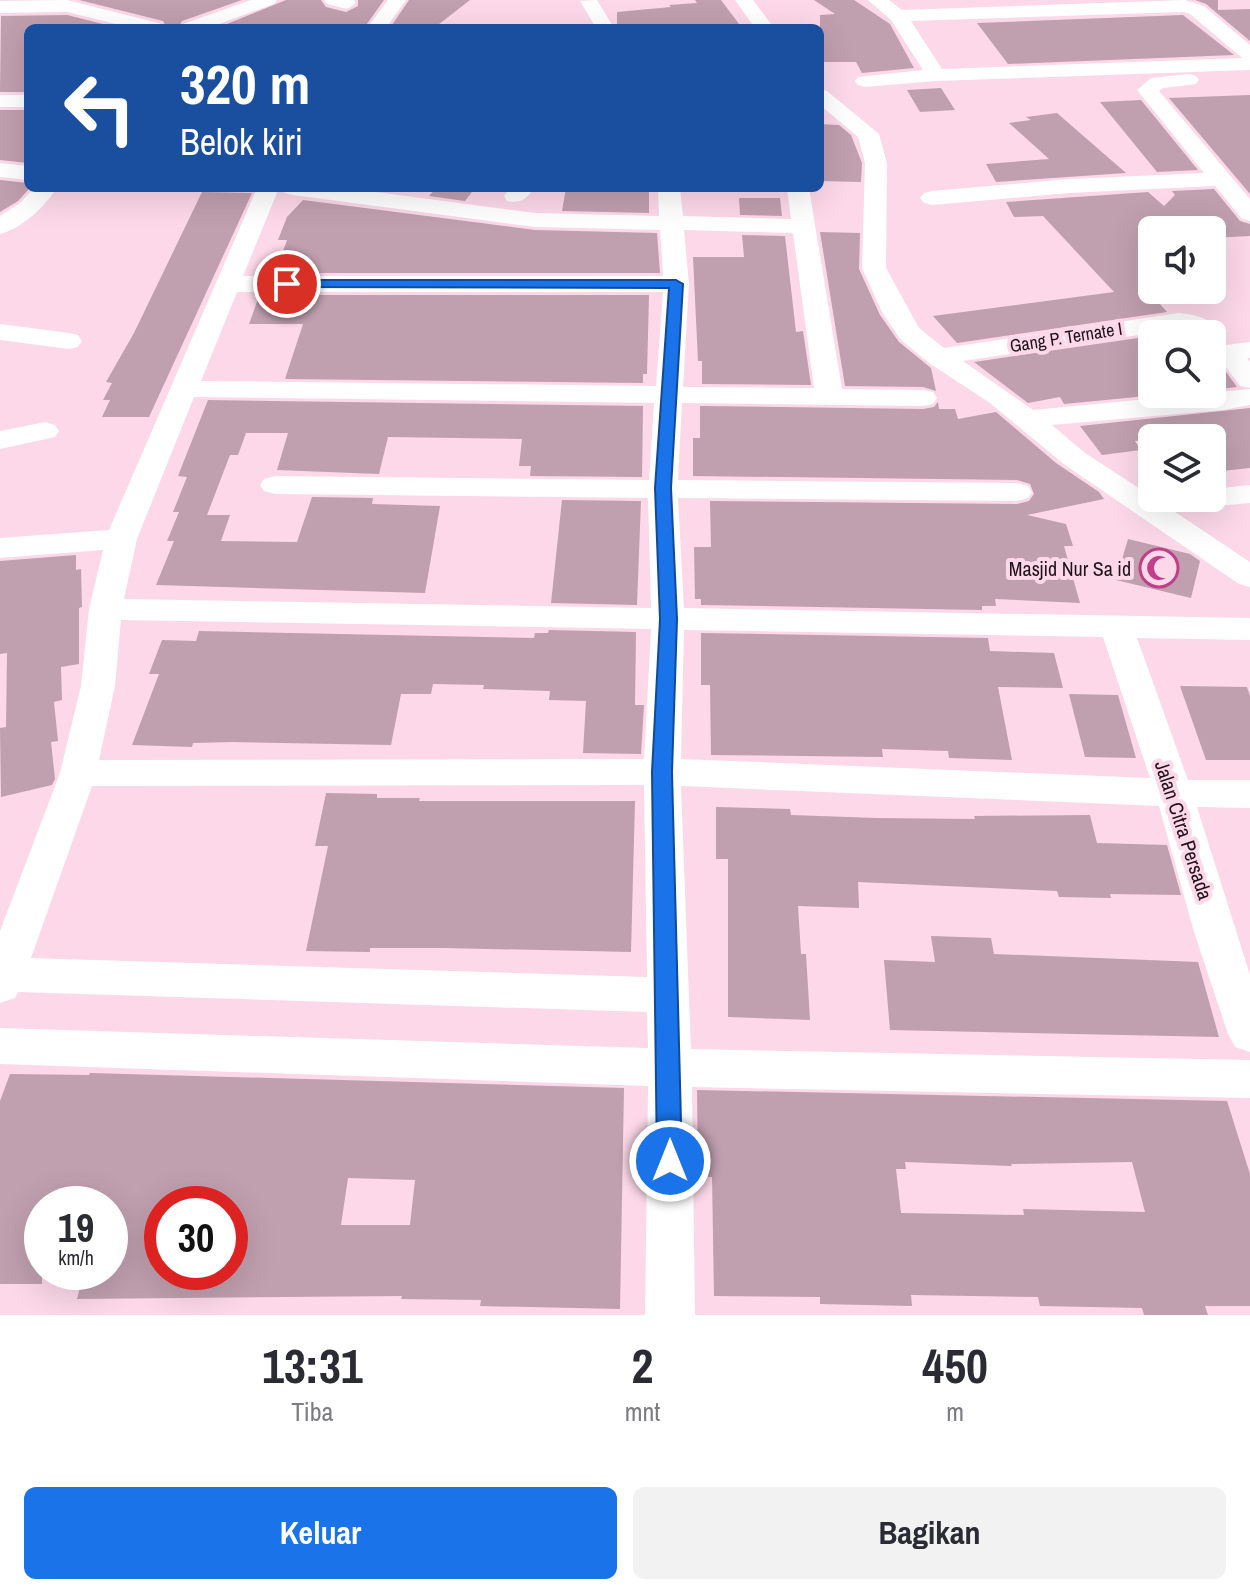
<!DOCTYPE html>
<html lang="id">
<head>
<meta charset="utf-8">
<style>
  body { margin:0; font-family:"Archivo Narrow",sans-serif; background:#f2f2f3; color:#2b2b33; height:100vh; display:flex; flex-direction:column; font-size:30px; white-space:nowrap }
  * { box-sizing:border-box; margin:0 }
  p { font-size:26px; color:#7c7c81 }
  .icon { flex:none; width:44px; height:44px; fill:none; stroke:currentColor; stroke-width:2; stroke-linecap:round; stroke-linejoin:round }
  .map { position:relative; height:1315px; overflow:hidden }
  .drawer { display:flex; flex-direction:column; background:#fff; flex:1 }
  .drawer>* { flex:none }
  .banner { position:absolute; left:24px; top:24px; width:800px; height:168px; border-radius:12px; box-shadow:0 8px 32px #0002; background:#1a4fa0; color:#fff; overflow:hidden }
  .tools { position:absolute; left:1138px; top:216px; display:grid; gap:16px }
  .tools a { display:grid; place-items:center; width:88px; height:88px; border-radius:12px; background:#fff; box-shadow:0 8px 32px #0002; font-size:40px }
  .speed { position:absolute; left:24px; top:1186px; display:flex; gap:16px; font-size:40px; font-weight:700; text-align:center }
  .speed>* { display:grid; place-content:center; width:104px; height:104px; border-radius:50%; background:#fff; box-shadow:0 8px 32px #0002; line-height:1 }
  .speed small { font-size:20px; font-weight:400 }
  .speed .limit { border:12px solid #d22; background:#fff; color:#111 }
  .pin { position:absolute; display:grid; place-items:center; width:68px; height:68px; color:#fff; margin:-34px; border:4px solid #fff; border-radius:50%; box-shadow:0 2px 8px #0007 }
  .me { position:absolute; width:88px; margin:-44px; rotate:0deg; stroke-linejoin:round; filter:drop-shadow(0 0 6px #0008) }
  .turn { display:flex; align-items:center; gap:28px; height:168px; padding:0 24px; font-size:36px }
  .turn .icon { width:104px; height:104px; stroke-width:2.5 }
  .turn b { display:block; font-size:56px; line-height:68px }
  .eta { display:flex; justify-content:space-evenly; align-items:center; height:136px; text-align:center }
  .eta b { font-size:48px; font-weight:800; line-height:56px }
  .action { display:flex; gap:16px; margin-top:auto; padding:16px 24px }
  .action a { flex:1; height:92px; border-radius:12px; background:#1a73e8; color:#fff; font-size:32px; font-weight:800; line-height:92px; text-align:center }
  .action a+a { background:#f2f2f3; color:#2b2b33 }
  .map>svg:first-child { display:block }
  .building { fill:#c09fae; fill-rule:evenodd }
  .lines { fill:none; stroke-linecap:round; stroke-linejoin:round }
  .minor { fill:#fff; fill-rule:evenodd }
  .route { fill:#1a73e8; stroke:#114b97; stroke-width:2 }
  .labels { text-anchor:middle; dominant-baseline:central; stroke-width:8; stroke-linejoin:round; paint-order:stroke }
  .far-street-label { font-size:18px; fill:#20141a; stroke:#fcd8e8 }
  .poi-label { font-size:20px; fill:#20141a; stroke:#fcd8e8; text-anchor:end }
  .street-label { font-size:20px; fill:#20141a; stroke:#fcd8e8 }
</style>
</head>
<body>
<div class="map">
<svg width="1250" height="1315" viewBox="0 0 1250 1315">
  <rect width="100%" height="100%" fill="#fcd8e8"/>
  <g class="building">
    <polygon points="79,0 242,0 182,21 178,28 167,28 163,21"/>
    <polygon points="286,0 321,0 326,7 346,12 358,6 358,0 384,0 364,28 217,28"/>
    <polygon points="409,0 470,0 434,28 390,28"/>
    <polygon points="695,0 721,0 742,28 617,28 617,12 671,7 669,5 697,3"/>
    <polygon points="814,0 854,0 890,24 914,68 862,73 856,62 820,62 820,15 835,14"/>
    <polygon points="1195,0 1218,0 1218,10 1250,9 1250,41 1206,4"/>
    <polygon points="67,15 119,28 28,28 28,92 0,92 1,16"/>
    <polygon points="1183,15 1234,55 1008,64 977,23"/>
    <polygon points="941,88 955,110 920,112 907,90"/>
    <polygon points="1250,95 1250,194 1169,98"/>
    <polygon points="1141,100 1198,170 1157,172 1100,102"/>
    <polygon points="0,110 28,110 28,163 0,160"/>
    <polygon points="1057,113 1126,173 996,182 986,164 1049,159 1009,123 1031,120 1026,117"/>
    <polygon points="820,124 839,125 851,135 862,163 861,182 820,181"/>
    <polygon points="0,180 28,183 28,190 18,201 0,212"/>
    <polygon points="436,188 475,188 465,201 429,196"/>
    <polygon points="566,188 649,188 649,213 562,211"/>
    <polygon points="1214,189 1240,221 1250,224 1250,236 1212,238 1212,230 1152,230 1152,295 1167,312 957,343 933,316 1114,292 1043,216 1014,217 1006,202 1148,192 1164,206 1175,195 1172,191"/>
    <polygon points="202,192 252,193 149,417 102,417 110,400 103,400 112,383 106,382 134,333"/>
    <polygon points="739,198 780,198 782,216 740,215"/>
    <polygon points="303,200 535,230 657,233 660,273 275,273 287,240 278,240 287,217"/>
    <polygon points="820,232 860,233 859,269 880,315 899,342 931,368 936,391 923,387 845,386"/>
    <polygon points="742,235 785,236 796,332 803,331 811,385 702,384 702,361 698,361 693,257 744,257"/>
    <polygon points="267,295 649,295 647,374 643,374 643,383 285,379 303,324 249,324 259,296"/>
    <polygon points="1152,336 1152,394 1167,394 1064,404 1060,397 1028,403 974,362"/>
    <polygon points="1212,352 1213,354 1237,387 1212,390"/>
    <polygon points="208,400 643,406 642,477 530,476 531,466 519,466 522,439 388,437 379,474 277,470 288,433 246,433 238,455 230,455 207,515 230,515 221,541 297,542 312,497 373,498 372,504 440,506 425,593 156,585 174,541 167,541 179,512 173,512 187,477 178,476"/>
    <polygon points="938,402 939,409 955,409 958,419 996,412 1056,463 1099,492 1104,499 1027,515 1066,524 1073,546 1064,546 1080,603 995,599 996,606 982,606 982,610 701,605 701,599 695,599 694,547 711,547 710,501 1017,504 1029,501 1034,494 1030,484 1017,480 693,476 693,438 700,438 700,406 923,409 934,407"/>
    <polygon points="1250,408 1250,468 1212,472 1212,433 1135,441 1141,450 1102,455 1080,426"/>
    <polygon points="562,500 641,501 637,605 551,603"/>
    <polygon points="1128,539 1190,554 1200,561 1191,598 1116,580"/>
    <polygon points="76,555 76,570 81,569 82,607 79,608 79,664 61,667 62,700 54,702 58,741 51,742 55,779 52,785 1,797 0,728 6,727 7,653 0,654 0,561"/>
    <polygon points="549,630 636,632 635,705 644,705 641,754 583,753 586,701 549,700 550,691 483,689 484,685 433,684 431,694 401,694 391,745 233,742 193,743 192,747 132,745 159,674 149,674 162,640 196,641 199,631 534,638 535,633 548,633"/>
    <polygon points="701,633 988,638 990,651 1054,653 1063,688 998,687 1012,760 949,758 948,751 882,749 883,757 711,755 710,685 701,685"/>
    <polygon points="1180,686 1247,687 1250,696 1250,760 1206,760"/>
    <polygon points="1069,694 1118,695 1136,758 1085,757"/>
    <polygon points="326,793 377,794 377,798 420,798 419,801 635,801 631,952 444,948 370,948 370,952 306,951 328,846 315,846"/>
    <polygon points="716,807 790,809 791,815 876,818 975,819 974,816 1090,815 1097,843 1167,845 1181,895 1110,894 1111,898 1059,897 1057,891 858,882 859,908 798,906 801,954 806,954 810,1020 728,1017 728,859 716,859"/>
    <polygon points="931,936 991,938 994,954 1198,962 1219,1037 890,1030 884,960 935,962"/>
    <path d="M90 1073 624 1088 620 1309 480 1306 481 1300 401 1299 402 1296 77 1299 84 1272H110V1204H42V1284H0V1101L10 1074 89 1075ZM348 1178 415 1180 410 1225H341ZM162 1204H230V1272H162Z"/>
    <path d="M697 1090 1227 1101 1250 1174V1306H1205L1208 1315H1144L1142 1308 1040 1306 1038 1297 911 1295 912 1306 820 1304V1297L714 1296 712 1177H698ZM905 1162 1012 1166 1011 1164 1132 1162 1145 1212 1023 1209 1024 1215 901 1213 896 1169H906Z"/>
  </g>
  <g class="lines">
    <g class="minor">
      <polygon points="67,0 162,24 164,28 132,28 67,12 0,13 0,1"/>
      <polygon points="251,0 277,0 274,4 208,28 181,28 183,24"/>
      <polygon points="324,0 354,0 356,3 347,9 327,4"/>
      <polygon points="388,0 406,0 386,28 367,28"/>
      <polygon points="735,0 753,0 774,28 755,28"/>
      <path d="M868 0H889L902 10 1185 0 1204 6 1250 45V70L936 81 865 87 858 85 855 81 858 77 923 70 891 20ZM1183 12 1190 14 1242 58 942 69 911 21Z"/>
      <polygon points="580,1 597,0 614,28 596,28"/>
      <polygon points="1189,74 1196,76 1199,80 1196,84 1163,88 1159,91 1250,199 1250,221 1242,219 1215,186 1069,193 932,205 924,203 920,198 924,193 932,191 1069,179 1204,173 1137,90 1151,78"/>
      <path d="M820 89 827 91 879 134 887 163 886 268 919 328 944 348 1179 313C1197 315 1211 318 1222 334L1212 341V334H1193L1179 329 963 361 1033 410 1250 389V405L1223 410 1052 425 1085 453 1148 494H1152V498H1212V489L1250 485V503L1172 510 1250 562V587L1239 584 1065 465 990 403 929 363 901 340 883 314 862 268 865 163 858 137 820 105Z"/>
      <rect x="0" y="95" width="28" height="12"/>
      <polygon points="0,163 28,166 28,180 0,177"/>
      <path d="M34 188H57C44 207 23 228 0 234V216L20 203Z"/>
      <path d="M257 188H279L243 276H663L660 230 535 227 293 195 285 193 282 188H345L535 213 659 216 658 188H680L683 216 791 219 787 188H809L842 389 923 390 933 392 937 398 933 404 923 406 682 403 678 480 1017 483 1028 486 1032 492 1028 498 1017 501 678 498 684 608 1250 618V640L1137 638 1188 780H1250V808L1197 807 1250 975V1052L1235 1047 1228 1034 1194 932 1159 806 681 786 691 1049 1250 1060V1098L692 1087 695 1315H645L648 1086 0 1064V1028L648 1048 647 1012 18 992 15 998 0 1003V931L60 773 81 686 89 609 103 550 0 558V538L109 530ZM684 230 793 233 814 388 683 387 689 284ZM237 292H663L656 386 201 381ZM194 397 654 403 649 480 275 476 264 479 260 485 264 491 275 494 648 498 651 608 124 599 137 539ZM121 620 651 629 644 759 99 760 115 686ZM684 630 1103 637 1150 778 681 759ZM644 785 647 977 31 958 92 786Z"/>
      <path d="M510 188H534C527 199 520 204 507 201L504 196Z"/>
      <polygon points="0,324 69,333 78,335 82,341 78,347 69,349 0,340"/>
      <polygon points="1250,342 1250,358 1247,358 1250,362 1250,388 1240,386 1215,352 1219,346"/>
      <polygon points="45,422 55,425 59,431 55,437 0,449 0,431"/>
    </g>
  </g>
  <polygon class="route" points="287,280 676,280 683,284 671,488 677,619 672,772 682,1161 679,1169 670,1172 661,1169 657,1161 652,772 660,619 655,488 669,288 282,287 280,284"/>
  <defs>
    <symbol id="mosque-ring" viewBox="-11 -11 22 22"><circle r="9.5" fill="#fcd8e8" stroke="#c03f88" stroke-width="1.5"/><path d="M3.5-4.9A6 6 0 1 0 3.5 4.9A5 5 0 1 1 3.5-4.9Z" fill="#c03f88"/></symbol>
  </defs>
  <g fill-rule="evenodd">
    <use href="#mosque-ring" x="1137" y="546" width="44" height="44"/>
  </g>
  <g class="labels">
    <g class="far-street-label">
      <text transform="translate(1066 337) rotate(-9)">Gang P. Ternate I</text>
    </g>
    <g class="poi-label">
      <text x="1131" y="568">Masjid Nur Sa id</text>
    </g>
    <g class="street-label">
      <text transform="translate(1184 830) rotate(72)">Jalan Citra Persada</text>
    </g>
  </g>
</svg>
<div class="tools">
<a><svg class="icon" aria-label="sound" viewBox="0 0 24 24"><path d="M4 9h4l5-4v14l-5-4H4zM17 9q2 3 0 6"/></svg></a>
<a><svg class="icon" aria-label="search" viewBox="0 0 24 24"><circle cx="10" cy="10" r="6"/><path d="M15 15l6 6"/></svg></a>
<a><svg class="icon" aria-label="layers" viewBox="0 0 24 24"><path d="M12 4l9 5-9 5-9-5zM3 14l9 5 9-5"/></svg></a>
</div>
<div class="speed"><div>19<small>km/h</small></div><div class="limit">30</div></div>
<div class="pin" style="left:287px;top:284px;background:#d93025"><svg class="icon" aria-label="arrive" viewBox="0 0 24 24"><path d="M6 21V4h12l-3 4 3 4H6"/></svg></div>
<svg class="me" style="left:670px;top:1161px" viewBox="-20 -20 40 40"><circle r="17" fill="#1a73e8" stroke="#fff" stroke-width="3"/><path d="M0-11L8 9 0 5-8 9z" fill="#fff"/></svg>
<div class="banner">
<div class="turn"><svg class="icon" aria-label="left" viewBox="0 0 24 24"><path d="M17 20v-9H6M10 6l-5 5 5 5"/></svg><div><b>320 m</b>Belok kiri</div></div>
</div>
</div>
<section class="drawer">
<div class="eta">
<div><b>13:31</b><p>Tiba</p></div>
<div><b>2</b><p>mnt</p></div>
<div><b>450</b><p>m</p></div>
</div>
<div class="action"><a>Keluar</a><a>Bagikan</a></div>
</section>
</body>
</html>
